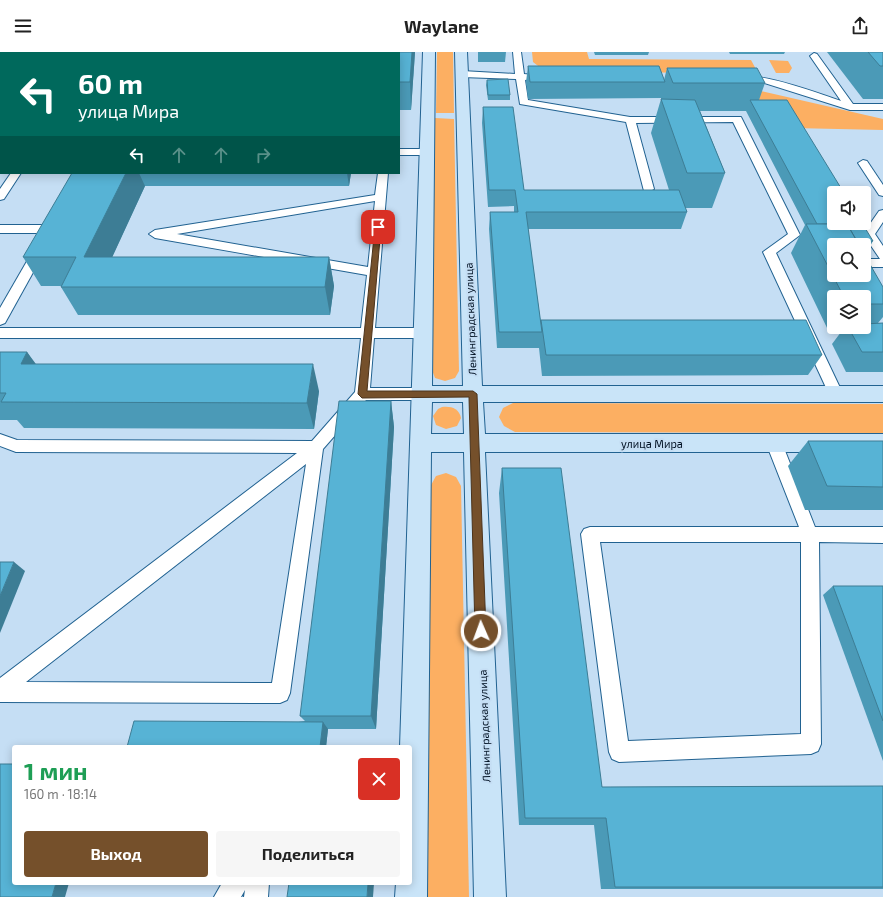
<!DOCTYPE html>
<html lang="ru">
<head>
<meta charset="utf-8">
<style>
  body { margin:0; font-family:"Exo 2",sans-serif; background:#f6f6f6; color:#222; height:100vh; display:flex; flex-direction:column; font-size:15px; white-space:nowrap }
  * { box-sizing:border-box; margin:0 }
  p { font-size:13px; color:#767676 }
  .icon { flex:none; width:22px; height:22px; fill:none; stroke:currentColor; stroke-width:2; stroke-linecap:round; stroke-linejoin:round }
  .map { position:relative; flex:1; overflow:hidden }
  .details { position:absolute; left:12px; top:693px; width:400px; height:140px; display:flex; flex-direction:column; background:#fff; border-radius:4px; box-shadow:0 2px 10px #0003 }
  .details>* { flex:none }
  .banner { position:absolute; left:0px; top:0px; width:400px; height:122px; box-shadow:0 2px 10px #0003; background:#00695c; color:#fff; overflow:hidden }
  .tools { position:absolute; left:827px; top:134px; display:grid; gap:8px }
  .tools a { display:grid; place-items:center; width:44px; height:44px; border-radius:4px; background:#fff; box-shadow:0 2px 10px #0003; font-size:20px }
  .pin { position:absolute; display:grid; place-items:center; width:34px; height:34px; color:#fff; margin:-17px; border-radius:8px; box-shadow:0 2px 6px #0006 }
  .me { position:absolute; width:44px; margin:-22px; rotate:358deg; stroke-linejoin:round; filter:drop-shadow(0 0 3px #0008) }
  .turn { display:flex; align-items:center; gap:14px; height:84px; padding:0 12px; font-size:18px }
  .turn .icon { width:52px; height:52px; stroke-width:2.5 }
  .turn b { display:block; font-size:28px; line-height:34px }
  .lanes { display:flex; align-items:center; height:38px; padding:0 12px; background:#0003; justify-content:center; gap:20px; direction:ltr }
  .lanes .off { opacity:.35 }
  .round { display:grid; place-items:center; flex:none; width:42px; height:42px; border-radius:4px; background:#f6f6f6 }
  .headline { display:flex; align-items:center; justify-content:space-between; height:68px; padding:0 12px }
  h1 { font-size:24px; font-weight:700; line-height:30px; color:#1e9e55 }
  .primary-button { display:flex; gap:8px; margin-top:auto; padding:8px 12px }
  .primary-button a { flex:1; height:46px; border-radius:4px; background:#75502b; color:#fff; font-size:16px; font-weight:700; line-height:46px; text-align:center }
  .primary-button a+a { background:#f6f6f6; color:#222 }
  header { display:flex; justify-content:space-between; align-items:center; height:52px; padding:0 12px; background:#fff; font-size:18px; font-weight:700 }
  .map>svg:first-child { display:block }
  .green { fill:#fcaf62 }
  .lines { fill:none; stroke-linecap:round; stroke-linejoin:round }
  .lane-casing { stroke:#216291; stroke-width:2 }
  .secondary-casing { stroke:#216291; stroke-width:2 }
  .lane { fill:#fff; fill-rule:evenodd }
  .secondary { fill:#c9e4f8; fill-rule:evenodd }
  .wall { fill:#4b9ab7; fill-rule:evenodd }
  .shaded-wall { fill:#3d7d95 }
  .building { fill:#57b3d5; stroke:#3d7d95 }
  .route { fill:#75502b; stroke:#4c341c }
  .labels { text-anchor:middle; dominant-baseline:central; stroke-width:4; stroke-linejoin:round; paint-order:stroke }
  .street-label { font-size:11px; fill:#001123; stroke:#c5def4 }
</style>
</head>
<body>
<header><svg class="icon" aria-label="menu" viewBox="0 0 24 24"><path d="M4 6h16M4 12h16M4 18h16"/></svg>Waylane<svg class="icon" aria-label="share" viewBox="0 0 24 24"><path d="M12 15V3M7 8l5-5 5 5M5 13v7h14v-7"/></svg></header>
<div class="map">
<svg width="883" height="845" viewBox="0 0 883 845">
  <rect width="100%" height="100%" fill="#c5def4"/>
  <g class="green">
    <polygon points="437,0 453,0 454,61 436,61"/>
    <polygon points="532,0 587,0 589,7 751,8 758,21 546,20 533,10"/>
    <polygon points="769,8 788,9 792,16 789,21 776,21"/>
    <polygon points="730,32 883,67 883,78 793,76 754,59"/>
    <polygon points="435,66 454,67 459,319 455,326 445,329 435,326 432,318"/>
    <polygon points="513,351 883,352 883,381 515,380 504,374 499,365 503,356"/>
    <path d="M442 355C451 354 459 356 461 366L457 374 446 377 436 373 433 364 438 357Z"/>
    <polygon points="446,421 456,425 461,434 469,845 426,845 431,433 436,424"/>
  </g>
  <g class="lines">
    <defs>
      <g id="lane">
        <rect x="224" y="0" width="8" height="1"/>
        <rect x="367" y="0" width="8" height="1"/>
        <polygon points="513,0 521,0 524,22 533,23 535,25 533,27 525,28 528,48 630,65 741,65 800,183 776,201 843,342 841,346 836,348 831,346 829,342 763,200 788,182 733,70 636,71 654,137 648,140 644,139 626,70 520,52 516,27 462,25 457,22 462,19 515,22"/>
        <path d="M814 1 817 2 853 52H883V58H850L761 30H741L736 27C748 15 824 43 841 49L810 4Z"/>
        <polygon points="399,97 427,97 432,100 427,103 399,103"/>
        <polygon points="863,108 867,109 883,133 883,144 879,143 858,111"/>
        <polygon points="11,121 21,121 4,147 0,148 0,137"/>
        <path d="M378 121H388L375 276H423L428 278 430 281 428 284 423 286H374L370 336H422L427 338 429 342 427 346 422 348H366L323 397 290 641 287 648 280 651 0 650V626L297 401 16 400 0 394V382L17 388 312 389 355 340 361 286H0V276H361L367 223 155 186 149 182 155 178 375 143ZM375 149 368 215 177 182ZM306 412 272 631 26 630Z"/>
        <polygon points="883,158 883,170 875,182 883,194 883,215 864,215 864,207 880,207 863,182 879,159"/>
        <polygon points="0,173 51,173 57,177 51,181 0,181"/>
        <polygon points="40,193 46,197 5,271 0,273 0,256 34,197"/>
        <path d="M774 385 779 387 782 391 815 475H883V491L819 490 821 692 818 699 811 702 619 710 612 707 609 700 581 482 584 477 590 475H799L766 391 769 387ZM600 490H801V682L628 689Z"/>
        <polygon points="222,831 269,831 268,845 244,845 245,838 241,845 214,845"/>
      </g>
      <path id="secondary" d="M423 0H435L432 334H463L455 0H467L482 334H883V350H483L485 382H883V400H485L506 845H474L464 400H431L427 845H395L396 831H410V695H400ZM432 350H463L464 382H431Z"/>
    </defs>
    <use href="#lane" class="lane-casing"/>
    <use href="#secondary" class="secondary-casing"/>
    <use href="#lane" class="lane"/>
    <use href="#secondary" class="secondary"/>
  </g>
  <g class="wall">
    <polygon points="120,0 181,0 180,1 121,1"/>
    <polygon points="381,0 415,0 411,58 399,58 399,1"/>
    <polygon points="478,0 506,0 505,10 478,10"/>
    <polygon points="594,0 649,0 648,3 595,3"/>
    <polygon points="729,0 785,0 784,2 730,2"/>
    <polygon points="827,0 883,0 883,47 863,47"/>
    <polygon points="1,4 1,49 0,49 0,5"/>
    <path d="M528 14 664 28 667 16 765 31 759 48 873 189 866 201H864V193H834L883 235V265L878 271H883V320H846L832 292 841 280H829L791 201 805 173 746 59H700L725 121 712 156H685L687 160 681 177H528L541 273V268L822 303 808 323 542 324 539 296H497L489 177 490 160H514V154L488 155 482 71 483 55 524 138H669L651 81 661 47V46L528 47 526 30ZM834 245H864V275H834Z"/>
    <polygon points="487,28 510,43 510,48 488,48 486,33"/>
    <polygon points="126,121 351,121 349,134 145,134 112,205 329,205 334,234 330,263 78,263 61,235 62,234 41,234 23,205"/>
    <polygon points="0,300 27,300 35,312 319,339 314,377 24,376 17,368 0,368"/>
    <polygon points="391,349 394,375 376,677 328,677 326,695 127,695 305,669 300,664"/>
    <polygon points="808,389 883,389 883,458 805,458 788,414"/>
    <polygon points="502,416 602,735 883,734 883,837 601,837 594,773 519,773 499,441"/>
    <polygon points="833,534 883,534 883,709 823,543"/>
  </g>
  <g class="shaded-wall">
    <rect x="41" y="0" width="32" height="1"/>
    <polygon points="172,0 181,0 180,1 172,1"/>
    <polygon points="412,0 415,0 411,58 410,30"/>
    <polygon points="1,68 1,119 0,120 0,69"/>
    <polygon points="126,121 139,121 145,134 99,234 84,205"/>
    <polygon points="347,121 351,121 349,134"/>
    <polygon points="329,205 334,234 330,263 325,235"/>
    <polygon points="27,300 47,327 21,312"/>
    <polygon points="313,312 319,339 314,377 307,351"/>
    <polygon points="391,349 394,375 376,677 371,664"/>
    <polygon points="14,510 25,519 0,581 0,544"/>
    <polygon points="323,670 328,677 326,695 320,695"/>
    <polygon points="56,831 69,831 65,845 52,845"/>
    <polygon points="368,831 374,831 373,845 367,845"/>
  </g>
  <g class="building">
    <polygon points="5,0 41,0 41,1 4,1"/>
    <polygon points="381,0 412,0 410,30 399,30 399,1 381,1"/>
    <polygon points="868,0 883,0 883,14 880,14"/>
    <polygon points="1,4 1,22 0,22 0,5"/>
    <polygon points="528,14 659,14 665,30 530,30"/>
    <polygon points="667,16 757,16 765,31 673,31"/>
    <polygon points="508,27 510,43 488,43 487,28"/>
    <polygon points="661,47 695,48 725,121 687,121"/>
    <polygon points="750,48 787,48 844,141 834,141 834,171 862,171 873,189 857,189 847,172 817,172"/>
    <polygon points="0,50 1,50 1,68 0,69"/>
    <polygon points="483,55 513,55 524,138 679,138 687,160 526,160 542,280 499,280 490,160 518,160 515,138 489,138"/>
    <polygon points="72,121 126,121 84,205 329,205 325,235 61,235 76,205 23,205"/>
    <polygon points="806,172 847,172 859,193 834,193 834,223 864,223 864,202 883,235 883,252 864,252 864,245 844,245"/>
    <polygon points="541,268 806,268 822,303 546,303"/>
    <polygon points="883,271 883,300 862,300 848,275 864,275 864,272"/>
    <polygon points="0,300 27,300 21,312 313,312 307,351 1,350 6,341 0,341"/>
    <polygon points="339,349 391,349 371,664 300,664"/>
    <polygon points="808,389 883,389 883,435 827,434"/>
    <polygon points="502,416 561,416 602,735 883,734 883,835 615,835 606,766 525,766"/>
    <polygon points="0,510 14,510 0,544"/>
    <polygon points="833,534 883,534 883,669"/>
    <polygon points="134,669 323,670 320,695 127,695"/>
    <polygon points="0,712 14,712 14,831 56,831 52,845 0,845"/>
    <polygon points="289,831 368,831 367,845 287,845"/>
  </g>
  <polygon class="route" points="378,173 381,175 367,339 473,339 477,342 486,579 484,583 481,584 477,583 475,579 469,345 362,346 358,342 375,175"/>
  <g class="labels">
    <g class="street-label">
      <text transform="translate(470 267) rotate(-92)">Ленинградская улица</text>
      <text x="652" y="391">улица Мира</text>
      <text transform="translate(484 674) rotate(-92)">Ленинградская улица</text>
    </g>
  </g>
</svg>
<div class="tools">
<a><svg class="icon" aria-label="sound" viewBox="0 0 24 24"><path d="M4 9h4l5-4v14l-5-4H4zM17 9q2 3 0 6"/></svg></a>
<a><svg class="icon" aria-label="search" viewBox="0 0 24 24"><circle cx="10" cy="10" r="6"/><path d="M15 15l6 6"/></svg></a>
<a><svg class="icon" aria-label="layers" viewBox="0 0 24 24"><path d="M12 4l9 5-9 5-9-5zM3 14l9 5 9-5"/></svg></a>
</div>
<div class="pin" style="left:378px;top:175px;background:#d93025"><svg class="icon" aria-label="arrive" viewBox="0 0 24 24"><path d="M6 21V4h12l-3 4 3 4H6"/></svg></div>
<svg class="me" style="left:481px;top:579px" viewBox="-20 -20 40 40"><circle r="17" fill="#75502b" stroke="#fff" stroke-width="3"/><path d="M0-11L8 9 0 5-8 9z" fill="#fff"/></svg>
<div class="banner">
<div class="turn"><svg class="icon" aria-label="left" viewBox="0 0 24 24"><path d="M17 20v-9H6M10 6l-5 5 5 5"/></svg><div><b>60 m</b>улица Мира</div></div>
<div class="lanes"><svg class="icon" aria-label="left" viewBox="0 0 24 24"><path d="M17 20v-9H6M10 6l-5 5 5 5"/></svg><svg class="icon off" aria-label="ahead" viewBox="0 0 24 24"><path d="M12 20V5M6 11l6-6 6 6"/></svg><svg class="icon off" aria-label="ahead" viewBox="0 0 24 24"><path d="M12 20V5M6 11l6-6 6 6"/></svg><svg class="icon off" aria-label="right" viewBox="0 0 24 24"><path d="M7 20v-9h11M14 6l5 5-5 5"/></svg></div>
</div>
<section class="details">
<div class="headline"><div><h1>1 мин</h1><p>160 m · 18:14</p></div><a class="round" style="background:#d93025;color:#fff"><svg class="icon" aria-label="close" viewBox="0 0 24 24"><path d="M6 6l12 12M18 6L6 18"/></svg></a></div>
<div class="primary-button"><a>Выход</a><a>Поделиться</a></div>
</section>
</div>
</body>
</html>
